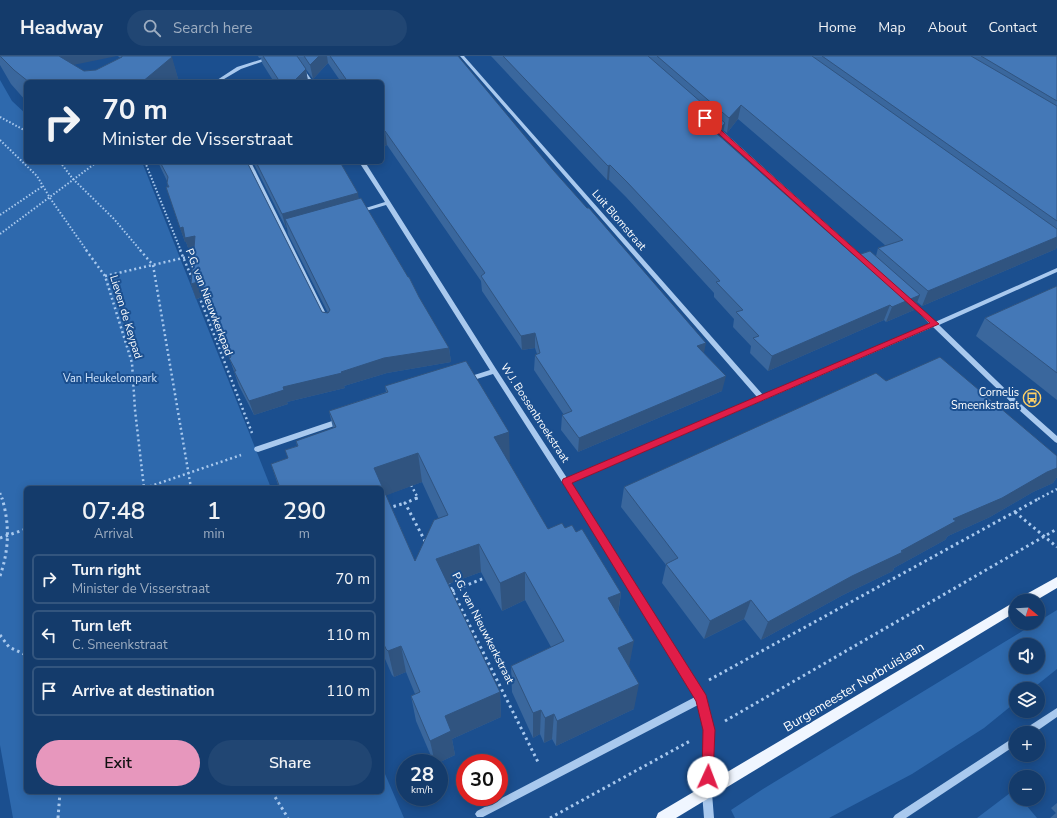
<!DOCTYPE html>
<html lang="en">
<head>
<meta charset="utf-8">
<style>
  body { margin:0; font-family:"Nunito Sans",sans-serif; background:#214673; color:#f1f3f6; height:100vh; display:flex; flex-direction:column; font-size:15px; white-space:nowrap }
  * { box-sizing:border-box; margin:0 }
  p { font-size:13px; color:#9dadc1 }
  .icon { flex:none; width:22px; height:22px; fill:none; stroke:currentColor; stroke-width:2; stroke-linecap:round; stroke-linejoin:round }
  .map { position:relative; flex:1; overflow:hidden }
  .sheet { position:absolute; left:24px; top:430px; width:360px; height:308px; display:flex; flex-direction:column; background:#143b6b; border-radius:6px; box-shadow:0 2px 10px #0003,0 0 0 1px #33557e }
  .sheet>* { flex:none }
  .top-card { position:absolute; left:24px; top:24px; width:360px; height:84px; border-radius:6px; box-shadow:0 2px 10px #0003,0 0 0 1px #33557e; background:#143b6b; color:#f1f3f6; overflow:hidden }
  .needle { width:26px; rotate:108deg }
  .controls { position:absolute; left:1009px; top:538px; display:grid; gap:8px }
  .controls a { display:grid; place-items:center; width:36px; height:36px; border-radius:50%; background:#143b6b; box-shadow:0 2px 10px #0003,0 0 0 1px #33557e; font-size:20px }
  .speed { position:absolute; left:396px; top:698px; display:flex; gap:8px; font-size:20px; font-weight:700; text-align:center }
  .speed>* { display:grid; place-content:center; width:52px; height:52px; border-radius:50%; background:#143b6b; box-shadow:0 2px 10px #0003,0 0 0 1px #33557e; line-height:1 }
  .speed small { font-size:10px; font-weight:400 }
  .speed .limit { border:6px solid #d22; background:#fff; color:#111 }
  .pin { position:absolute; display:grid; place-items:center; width:34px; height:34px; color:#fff; margin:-17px; border-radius:8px; box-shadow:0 2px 6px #0006 }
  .me { position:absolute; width:44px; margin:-22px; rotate:2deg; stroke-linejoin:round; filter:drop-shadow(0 0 3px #0008) }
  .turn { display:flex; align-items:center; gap:14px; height:84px; padding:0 12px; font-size:18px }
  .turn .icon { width:52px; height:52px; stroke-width:2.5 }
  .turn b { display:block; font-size:28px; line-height:34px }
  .eta { display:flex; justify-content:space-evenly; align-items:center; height:68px; text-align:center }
  .eta b { font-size:24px; font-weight:600; line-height:28px }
  .cta { display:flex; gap:8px; margin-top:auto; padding:8px 12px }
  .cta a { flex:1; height:46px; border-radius:24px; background:#e797bd; color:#111; font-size:16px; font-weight:600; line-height:46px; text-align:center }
  .cta a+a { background:#214673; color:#f1f3f6 }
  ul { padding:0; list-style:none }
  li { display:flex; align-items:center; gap:12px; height:50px; margin:0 8px 6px; padding:0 4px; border:2px solid #33557e; border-radius:6px }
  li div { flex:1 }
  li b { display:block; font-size:15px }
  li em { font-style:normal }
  header { display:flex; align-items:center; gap:24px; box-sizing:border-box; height:56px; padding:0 20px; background:#143b6b; border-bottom:1px solid #33557e }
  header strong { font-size:19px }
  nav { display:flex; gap:22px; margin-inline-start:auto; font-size:14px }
  .search { width:280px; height:36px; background:#214673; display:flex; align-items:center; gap:10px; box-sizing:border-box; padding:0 14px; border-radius:22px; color:#9dadc1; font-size:15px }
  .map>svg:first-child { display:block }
  .green { fill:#2e69ad; fill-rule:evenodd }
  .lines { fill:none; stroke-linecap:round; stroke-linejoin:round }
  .path-far2 { stroke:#a9c9ee; stroke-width:2; stroke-dasharray:1.5 2; stroke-linecap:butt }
  .path-far1 { stroke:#a9c9ee; stroke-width:2.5; stroke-dasharray:2 3; stroke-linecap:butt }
  .path { stroke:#a9c9ee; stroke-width:3; stroke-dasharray:2.5 3.5; stroke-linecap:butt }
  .minor { fill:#a9c9ee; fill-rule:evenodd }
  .major { fill:#f0f6ff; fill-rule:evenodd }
  .wall { fill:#3a679d; fill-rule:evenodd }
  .shaded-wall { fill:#305480 }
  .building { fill:#4478b7; stroke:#305480; fill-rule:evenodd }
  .route { fill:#e11d48; stroke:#92132f }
  .labels { text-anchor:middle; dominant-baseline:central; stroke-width:4; stroke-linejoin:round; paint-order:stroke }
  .street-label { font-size:11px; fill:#fff; stroke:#1b4f8f }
  .park-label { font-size:11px; fill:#cfe3fa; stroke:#1b4f8f }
  .poi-label { font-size:11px; fill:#fff; stroke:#1b4f8f; text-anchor:end }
  .near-street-label { font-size:13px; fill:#fff; stroke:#1b4f8f }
</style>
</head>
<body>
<header>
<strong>Headway</strong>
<div class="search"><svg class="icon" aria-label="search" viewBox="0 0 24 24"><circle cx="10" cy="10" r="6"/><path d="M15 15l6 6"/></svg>Search here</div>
<nav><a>Home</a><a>Map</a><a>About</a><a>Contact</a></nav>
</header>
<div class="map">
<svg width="1057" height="762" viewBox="0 0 1057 762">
  <rect width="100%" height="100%" fill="#1b4f8f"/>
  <g class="green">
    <polygon points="0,24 12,45 26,58 26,106 142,106 271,432 26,432 26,736 382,736 382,711 404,762 13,762 0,689"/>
    <path d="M1057 554V613L1032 633H1016V646L984 672 912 718 829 762H735L731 754 763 733ZM1016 589H1038V611H1016Z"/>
    <polygon points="1014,734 1016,736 1016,743 1021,743 1037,762 977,762"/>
  </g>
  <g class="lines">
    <g class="path-far2">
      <polyline points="0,61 26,75"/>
      <polyline points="0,84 37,120 50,142 87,195"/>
      <polyline points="60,106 73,123 114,163 141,195"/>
      <polyline points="145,106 181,195"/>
      <polyline points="0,159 43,130"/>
      <polyline points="0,178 97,106"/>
    </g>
    <g class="path-far1">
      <polyline points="86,194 105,220 132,307 135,354 144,432"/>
      <polyline points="140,194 153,209 191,432"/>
      <polyline points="180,194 192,222"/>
      <polyline points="105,220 196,199"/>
      <polyline points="199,240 252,377"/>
      <polyline points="411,429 418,442 414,443"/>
      <polyline points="145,432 241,399"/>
      <polyline points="0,437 2,443"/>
      <polyline points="1038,443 1057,433"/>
    </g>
    <g class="path">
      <polyline points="417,442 405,447 426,487"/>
      <polyline points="382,454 405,447"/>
      <polyline points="1015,456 1057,491"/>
      <polyline points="0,482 26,473"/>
      <path d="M0 520C9 494 10 469 2 442"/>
      <polyline points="448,526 538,706"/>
      <polyline points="452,535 487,521"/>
      <polyline points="0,579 9,591 26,599"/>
      <polyline points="709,624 1040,442"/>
      <polyline points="725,665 1057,473"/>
      <polyline points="272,736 288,762"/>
      <polyline points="58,762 60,736"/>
      <polyline points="550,762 690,685"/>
    </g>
    <g class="minor">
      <polygon points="272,0 279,0 241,13 219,26 214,26 237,11"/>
      <polygon points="291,0 295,0 313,26 309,26"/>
      <polygon points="460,0 464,0 763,339 930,268 906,244 907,243 911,243 935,266 1057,212 1057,216 939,269 1022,349 1057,380 1057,387 1055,386 1018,353 933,271 571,427 602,475 705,643 713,674 712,737 714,762 704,762 702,737 705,674 698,649 483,761 477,761 475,758 477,755 695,641 596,479 493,318 467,326 465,326 464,324 465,322 490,314 386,149 359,157 356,155 385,146 359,106 365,106 496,313 567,422 757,341"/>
      <polygon points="714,71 718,71 867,204 867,206 863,206 714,73"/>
      <polygon points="245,106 251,106 327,260 326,261 322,261 321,260"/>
      <polygon points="341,362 343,363 344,365 343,367 258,396 255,395 254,393 255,391"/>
      <polygon points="1057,652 1057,661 1034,677 1022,677 1023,674"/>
      <polygon points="1016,680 1016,689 906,762 893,762 895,759"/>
    </g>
    <g class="major">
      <polygon points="1057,521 1057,532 1035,545 1019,545 1021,541"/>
      <polygon points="1016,545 1016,556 676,762 656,762 658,757"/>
    </g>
  </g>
  <g class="wall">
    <polygon points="0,0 73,9 84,15 96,14 120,2 118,0 171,0 179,26 26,26 26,45 11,28 0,9"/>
    <polygon points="258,0 458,0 704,297 722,335 578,396 561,374 562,359 564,359 534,314 535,299 537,298 535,292 522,294 482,235 481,225 387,89 384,90 382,86 382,26 341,26 328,7 313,23 303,9 306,13 308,26 274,26 262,7 261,2 259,2"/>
    <path d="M491 0H1057V190L1056 193 922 250 917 246 914 254 886 266 884 264 768 315 750 297 751 290 733 271 734 263 714 241V237L626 141 609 124H607ZM738 63 886 190 878 192 876 200H855L722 82 723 74 727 77Z"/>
    <polygon points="158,106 247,106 322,256 328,257 288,178 287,172 286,172 253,106 340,106 359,143 449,292 451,306 387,317 344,330 345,332 287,346 288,348 254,359 239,330 229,301 221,283 206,240 196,243 191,228 193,196 190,197 186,186 185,186 166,131 168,131 167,127 167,125"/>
    <polygon points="1057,230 1057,344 976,280 985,262"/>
    <polygon points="886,325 1057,400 1057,421 1053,427 1033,436 990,461 948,480 945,484 894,512 893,515 843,539 761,584 744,563 704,583 662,527 666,509 621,451 624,431"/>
    <path d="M385 330 510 406H508L548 473 565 472 576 476 621 537 618 559 629 611 634 653 556 690 552 683 544 687 540 678 533 682 512 636 511 610 551 591 525 544 502 555 481 516 448 528 500 636 501 661 452 683 455 699 438 707H434L416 665 411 640 415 638 406 616 394 621 392 619 382 596V432H279L271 408 288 402 285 394 297 390 296 385 333 372 329 355 386 336ZM422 426 439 463 415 505 386 439Z"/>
    <polygon points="1057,747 1057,762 1050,762 1056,757 1051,752"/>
  </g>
  <g class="shaded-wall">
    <polygon points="38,0 117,0 44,15"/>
    <polygon points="319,0 327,0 328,7 313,23 310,9"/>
    <polygon points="172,1 179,26 142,26"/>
    <polygon points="306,13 308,26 293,26"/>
    <polygon points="741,49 738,63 727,77 729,62"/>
    <polygon points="725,67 722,82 713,92 716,77"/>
    <polygon points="382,75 385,75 387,89 384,90"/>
    <polygon points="610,109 609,124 607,124 608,110"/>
    <polygon points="358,137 360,151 285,163 287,172 286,172 282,158"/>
    <polygon points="183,171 195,180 199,195 190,197 186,186 185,186 180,172"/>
    <polygon points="1057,181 1057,190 1056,193 922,250 928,235"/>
    <polygon points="201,225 206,240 196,243 191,228"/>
    <polygon points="920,239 914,254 886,266 892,251"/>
    <polygon points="890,249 884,264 768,315 772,300"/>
    <polygon points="535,277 535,292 522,294 521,280"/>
    <polygon points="706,287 703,302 697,290"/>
    <polygon points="449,292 451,306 387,317 344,330 345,332 287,346 288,348 254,359 249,345 283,331 341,316 384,302"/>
    <polygon points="726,320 722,335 578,396 579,382"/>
    <polygon points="509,376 510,406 495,411 494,381"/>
    <polygon points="418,397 422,426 382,441 374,412"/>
    <polygon points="1057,412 1057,421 1053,427 1033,436 990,461 948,480 945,484 894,512 893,515 843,539 761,584 768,566 852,520 953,463 1047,416"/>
    <polygon points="479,488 481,516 440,531 436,503"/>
    <polygon points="525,516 525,544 502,555 500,527"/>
    <polygon points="621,537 617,564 608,542"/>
    <polygon points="751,544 744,563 704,583 710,565"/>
    <polygon points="634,585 629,611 618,592"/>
    <polygon points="401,590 406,616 394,621 388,595"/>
    <polygon points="639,628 634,653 556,690 557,665"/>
    <polygon points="500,636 501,661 452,683 455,699 438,707 435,707 430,685 445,660"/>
    <polygon points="541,654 540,678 533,682 533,657"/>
    <polygon points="554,658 552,683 544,687 545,662"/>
  </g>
  <g class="building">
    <polygon points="0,0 59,0 84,15 96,14 122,1 122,0 171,0 172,1 142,26 29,26 14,14"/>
    <polygon points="263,0 297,0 306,13 293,26 280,26"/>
    <polygon points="304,0 319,0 310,9"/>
    <polygon points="330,0 458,0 554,115 587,152 589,152 706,287 697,290 726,320 579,382 562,359 572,355 535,299 540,297 535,277 521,280 481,220 485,217 385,75 382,75 382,26 348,26"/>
    <polygon points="503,0 648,0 725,67 716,77 855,200 870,195 920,239 892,251 890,249 772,300 753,282 759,280 736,256 743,254 716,226 720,225 627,126 610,109 608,110"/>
    <polygon points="657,0 812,0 1057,173 1057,181 928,235 878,192 903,184 741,49 729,62"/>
    <polygon points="822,0 971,0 1057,50 1057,165"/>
    <polygon points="981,0 1057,0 1057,45"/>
    <polygon points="160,106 247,106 322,256 328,257 330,254 285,163 361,142 408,221 409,221 419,241 449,292 384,302 341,316 342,317 283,331 284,334 249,345 234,315 236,315 229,302 231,301 216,268 201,225 191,228 195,180 185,182 183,171 180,172 166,131 169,131 167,127 168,121"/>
    <polygon points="256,106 340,106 358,137 282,158"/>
    <polygon points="1057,230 1057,317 985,262"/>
    <polygon points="940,301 1057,400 1057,412 1047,416 1002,442 953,463 956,465 901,495 903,496 852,520 768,566 751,544 710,565 666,508 678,502 624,431 876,317 886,325"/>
    <path d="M466 305 509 376 494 381 548 473 562 467 565 472 572 469 576 476 582 473 621 537 608 542 634 585 618 592 639 628 557 665 554 658 545 662 541 654 533 657 511 610 564 585 525 516 500 527 479 488 436 503 500 636 445 660 451 675 430 685 411 640 420 636 401 590 388 595 386 593 382 584V432H280L271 408 288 402 285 394 298 390 296 385 336 371 329 355 388 336 385 330ZM418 397 448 459 434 464 415 505 374 412Z"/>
  </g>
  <polygon class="route" points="705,60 939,268 572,427 706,639 715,674 713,721 712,725 708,727 703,725 702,721 703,674 696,645 562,426 563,423 930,267 702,63 701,62"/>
  <defs>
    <symbol id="bus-ring" viewBox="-11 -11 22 22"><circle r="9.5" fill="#1b4f8f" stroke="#ffd166" stroke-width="1.5"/><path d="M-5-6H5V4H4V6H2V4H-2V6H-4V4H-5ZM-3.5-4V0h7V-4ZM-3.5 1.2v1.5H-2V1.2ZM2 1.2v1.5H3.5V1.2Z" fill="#ffd166"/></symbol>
  </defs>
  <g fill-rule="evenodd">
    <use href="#bus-ring" x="1022" y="332" width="20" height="20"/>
  </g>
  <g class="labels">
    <g class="street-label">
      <text transform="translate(619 164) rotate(49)">Luit Blomstraat</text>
      <text transform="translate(209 246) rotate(69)">P.G. van Nieuwkerkpad</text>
      <text transform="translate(126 261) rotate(73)">Lieven de Keypad</text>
      <text transform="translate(535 357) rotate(57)">W.J. Bossenbroekstraat</text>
      <text transform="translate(483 572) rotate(63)">P.G. van Nieuwkerkstraat</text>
    </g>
    <g class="park-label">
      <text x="110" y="322">Van Heukelompark</text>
    </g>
    <g class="poi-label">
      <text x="1019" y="336">Cornelis<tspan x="1019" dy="13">Smeenkstraat</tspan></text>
    </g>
    <g class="near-street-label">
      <text transform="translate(854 631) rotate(-31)">Burgemeester Norbruislaan</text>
    </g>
  </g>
</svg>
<div class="controls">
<a><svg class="needle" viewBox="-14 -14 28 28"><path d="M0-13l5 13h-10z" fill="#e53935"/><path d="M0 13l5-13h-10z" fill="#9dadc1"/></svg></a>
<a><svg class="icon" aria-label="sound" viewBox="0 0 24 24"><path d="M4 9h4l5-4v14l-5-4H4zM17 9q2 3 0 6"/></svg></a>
<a><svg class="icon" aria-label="layers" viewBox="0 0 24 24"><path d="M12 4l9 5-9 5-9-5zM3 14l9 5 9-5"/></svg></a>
<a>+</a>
<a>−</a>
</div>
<div class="speed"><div>28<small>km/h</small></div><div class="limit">30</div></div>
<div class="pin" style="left:705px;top:62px;background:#d93025"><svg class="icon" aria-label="arrive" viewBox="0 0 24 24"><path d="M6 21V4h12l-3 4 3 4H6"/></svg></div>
<svg class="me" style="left:708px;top:721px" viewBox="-20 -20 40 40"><circle r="19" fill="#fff"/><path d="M0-13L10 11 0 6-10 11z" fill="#e11d48"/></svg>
<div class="top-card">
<div class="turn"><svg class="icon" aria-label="right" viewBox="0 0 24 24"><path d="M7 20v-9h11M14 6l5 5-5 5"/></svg><div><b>70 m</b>Minister de Visserstraat</div></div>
</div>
<section class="sheet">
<div class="eta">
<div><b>07:48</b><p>Arrival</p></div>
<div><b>1</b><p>min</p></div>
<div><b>290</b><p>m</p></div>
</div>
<ul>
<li><svg class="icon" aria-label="right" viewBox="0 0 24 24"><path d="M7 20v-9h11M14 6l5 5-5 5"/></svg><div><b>Turn right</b><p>Minister de Visserstraat</p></div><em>70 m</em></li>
<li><svg class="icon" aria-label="left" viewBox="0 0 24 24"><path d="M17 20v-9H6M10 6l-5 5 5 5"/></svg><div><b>Turn left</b><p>C. Smeenkstraat</p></div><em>110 m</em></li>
<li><svg class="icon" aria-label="arrive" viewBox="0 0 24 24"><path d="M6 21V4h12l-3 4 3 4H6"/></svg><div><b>Arrive at destination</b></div><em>110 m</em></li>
</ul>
<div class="cta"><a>Exit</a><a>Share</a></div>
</section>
</div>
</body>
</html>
